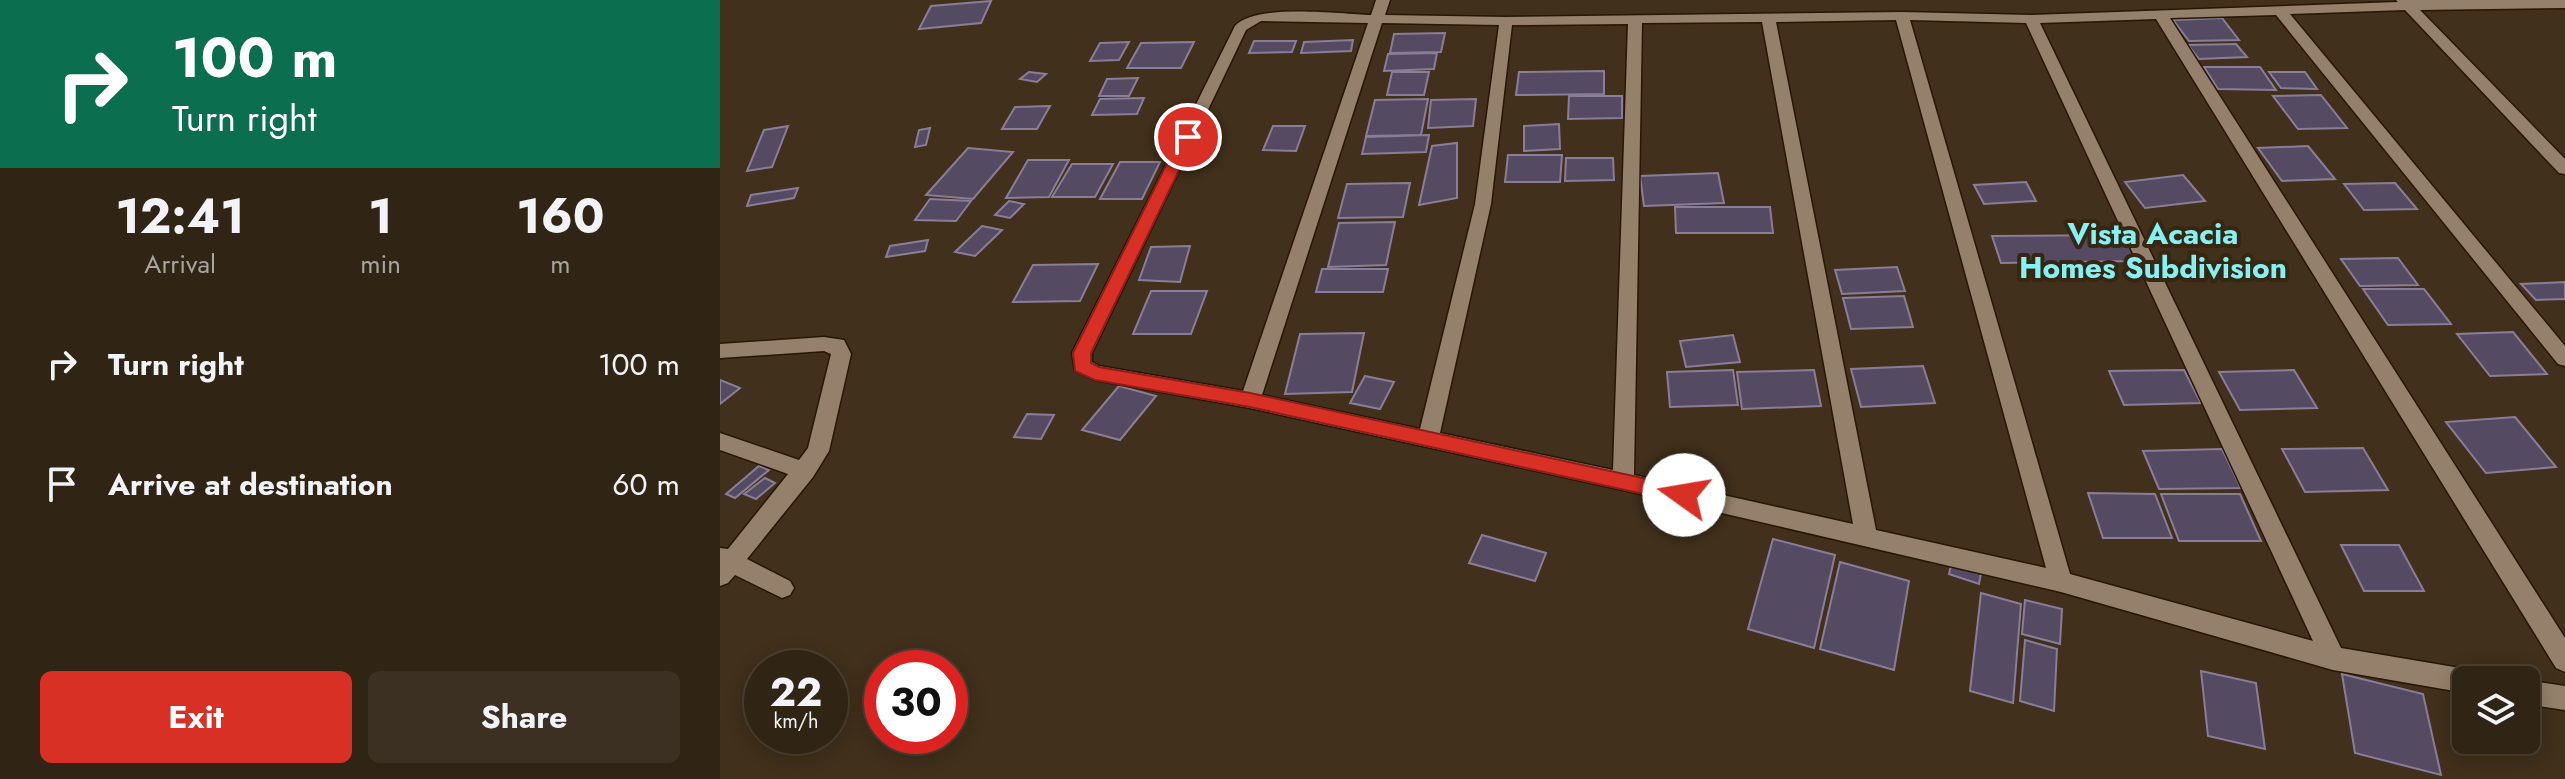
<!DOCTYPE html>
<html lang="en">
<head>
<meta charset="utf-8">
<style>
  body { margin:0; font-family:Jost,sans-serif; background:#3c3022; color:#f1f3f6; height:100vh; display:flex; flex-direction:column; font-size:30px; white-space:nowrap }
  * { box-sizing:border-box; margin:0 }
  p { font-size:26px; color:#a8a4a0 }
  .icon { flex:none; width:44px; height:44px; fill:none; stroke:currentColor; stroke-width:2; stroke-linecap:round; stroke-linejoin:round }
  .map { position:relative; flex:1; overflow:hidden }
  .side { display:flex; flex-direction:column; background:#302415; width:720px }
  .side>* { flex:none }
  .top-card { background:#0b6e4f; color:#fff; overflow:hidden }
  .fabs { position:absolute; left:1732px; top:666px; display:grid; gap:16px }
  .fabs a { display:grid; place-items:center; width:88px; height:88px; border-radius:12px; background:#302415; box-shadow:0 4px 20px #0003,0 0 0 2px #4b4134; font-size:40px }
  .speed { position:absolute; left:24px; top:650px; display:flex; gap:16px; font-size:40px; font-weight:700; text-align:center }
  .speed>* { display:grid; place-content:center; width:104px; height:104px; border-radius:50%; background:#302415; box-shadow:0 4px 20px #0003,0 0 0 2px #4b4134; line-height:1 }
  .speed small { font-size:20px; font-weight:400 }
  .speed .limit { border:12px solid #d22; background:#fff; color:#111 }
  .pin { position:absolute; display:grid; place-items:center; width:68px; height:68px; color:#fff; margin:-34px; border:4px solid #fff; border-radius:50%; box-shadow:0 2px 8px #0007 }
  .me { position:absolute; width:88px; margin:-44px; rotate:283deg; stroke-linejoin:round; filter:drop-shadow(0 0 6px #0008) }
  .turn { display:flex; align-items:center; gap:28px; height:168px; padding:0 40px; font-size:36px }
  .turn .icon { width:104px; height:104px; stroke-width:2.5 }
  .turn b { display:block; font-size:56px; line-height:68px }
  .eta { display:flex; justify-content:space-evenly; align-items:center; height:136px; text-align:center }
  .eta b { font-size:48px; font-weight:700; line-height:56px }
  .primary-button { display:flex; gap:16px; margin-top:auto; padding:16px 40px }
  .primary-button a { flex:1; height:92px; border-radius:12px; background:#d93025; color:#fff; font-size:32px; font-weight:700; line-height:92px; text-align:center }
  .primary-button a+a { background:#3c3022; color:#f1f3f6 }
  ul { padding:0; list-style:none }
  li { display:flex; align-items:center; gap:24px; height:120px; padding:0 40px }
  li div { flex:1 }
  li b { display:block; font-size:30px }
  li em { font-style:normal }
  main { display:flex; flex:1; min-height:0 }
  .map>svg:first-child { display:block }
  .building { fill:#544a61; stroke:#897e97; stroke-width:2 }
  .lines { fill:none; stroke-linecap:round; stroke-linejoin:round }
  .minor-casing { stroke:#271705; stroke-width:3 }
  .minor { fill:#95816b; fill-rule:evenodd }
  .route { fill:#d93025; stroke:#8d1f18; stroke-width:2 }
  .labels { text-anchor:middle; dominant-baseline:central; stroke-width:8; stroke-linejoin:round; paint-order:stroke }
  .neighbourhood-label { font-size:30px; font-weight:bold; fill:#85f1f3; stroke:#362612 }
</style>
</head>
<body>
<main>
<section class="side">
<div class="top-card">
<div class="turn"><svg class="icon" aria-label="right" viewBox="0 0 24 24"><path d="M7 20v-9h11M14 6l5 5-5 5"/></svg><div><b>100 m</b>Turn right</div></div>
</div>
<div class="eta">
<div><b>12:41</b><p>Arrival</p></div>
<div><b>1</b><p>min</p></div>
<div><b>160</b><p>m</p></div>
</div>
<ul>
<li><svg class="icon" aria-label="right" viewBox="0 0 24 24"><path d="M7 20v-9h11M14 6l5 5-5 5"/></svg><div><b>Turn right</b></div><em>100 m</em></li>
<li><svg class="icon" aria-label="arrive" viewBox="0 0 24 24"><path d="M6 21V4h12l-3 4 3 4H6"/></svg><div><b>Arrive at destination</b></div><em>60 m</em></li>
</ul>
<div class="primary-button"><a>Exit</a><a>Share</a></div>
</section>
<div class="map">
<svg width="1845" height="779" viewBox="0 0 1845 779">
  <rect width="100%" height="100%" fill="#40301c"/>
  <g class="building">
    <polygon points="271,1 261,23 199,29 211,6"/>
    <polygon points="1502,18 1519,40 1469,41 1453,20"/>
    <polygon points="725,33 721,52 670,53 674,34"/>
    <polygon points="633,40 631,51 581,53 584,42"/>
    <polygon points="534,41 576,41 572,52 529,53"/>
    <polygon points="409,42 399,60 370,61 380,43"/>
    <polygon points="474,42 461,68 407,68 421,43"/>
    <polygon points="1516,44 1527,57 1479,59 1468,45"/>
    <polygon points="717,53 714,69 664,71 668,54"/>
    <polygon points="1484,67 1540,67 1556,90 1498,89"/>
    <polygon points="884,71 884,94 796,95 799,72"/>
    <polygon points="309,72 326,74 317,82 300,79"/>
    <polygon points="672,72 709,72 704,95 667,95"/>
    <polygon points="1549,72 1585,72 1597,89 1561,88"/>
    <polygon points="418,78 409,96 379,96 387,79"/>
    <polygon points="1601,95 1627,128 1578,129 1553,96"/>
    <polygon points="849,96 902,96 902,118 848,119"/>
    <polygon points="424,98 417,114 372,115 380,99"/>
    <polygon points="708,99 701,135 646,136 655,100"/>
    <polygon points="756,99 753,126 708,128 711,100"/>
    <polygon points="330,106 317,129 282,129 295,107"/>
    <polygon points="839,124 840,149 804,151 804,126"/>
    <polygon points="68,126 52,167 27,171 44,130"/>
    <polygon points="553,126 585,126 576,151 543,150"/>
    <polygon points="210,128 206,145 195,147 199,130"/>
    <polygon points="709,135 706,152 642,154 646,137"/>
    <polygon points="737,143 737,198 699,205 712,146"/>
    <polygon points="1588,146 1615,179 1562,181 1538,148"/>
    <polygon points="248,148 293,152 253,199 206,195"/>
    <polygon points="788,155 842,155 840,182 785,182"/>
    <polygon points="846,158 893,158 894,180 845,181"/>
    <polygon points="308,160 349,160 329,197 286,198"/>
    <polygon points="400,162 440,162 422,199 380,199"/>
    <polygon points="352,164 393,164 375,197 332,197"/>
    <polygon points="998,173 1004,203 924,206 920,176"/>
    <polygon points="1463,175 1485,201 1425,208 1405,182"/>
    <polygon points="1306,182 1316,201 1264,204 1254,185"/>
    <polygon points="690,183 683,217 618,218 627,184"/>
    <polygon points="1675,183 1697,209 1644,210 1624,184"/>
    <polygon points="78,188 74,198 27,206 31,195"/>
    <polygon points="210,199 251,201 236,221 195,220"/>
    <polygon points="289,201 304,204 290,218 275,215"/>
    <polygon points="955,207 1050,207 1053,233 956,233"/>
    <polygon points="675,222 666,265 608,267 619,223"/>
    <polygon points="262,226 282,230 255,256 235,252"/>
    <polygon points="1404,235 1417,261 1281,263 1272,236"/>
    <polygon points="208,240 205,251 166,257 170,246"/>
    <polygon points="470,246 460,282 419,280 431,247"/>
    <polygon points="1678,258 1698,285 1640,286 1621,259"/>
    <polygon points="378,264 360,301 293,302 313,265"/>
    <polygon points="1177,267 1185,291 1122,294 1115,270"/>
    <polygon points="602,269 668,269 663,292 596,292"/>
    <polygon points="1845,282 1845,299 1816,300 1801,284"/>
    <polygon points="1643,289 1704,289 1731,324 1668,325"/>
    <polygon points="431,291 487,291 471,334 413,334"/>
    <polygon points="1184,296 1193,327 1131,329 1123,298"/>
    <polygon points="1793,332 1827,374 1770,376 1737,334"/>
    <polygon points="644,333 632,392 565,394 580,334"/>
    <polygon points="1013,335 1020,362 966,367 960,341"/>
    <polygon points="1203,366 1215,403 1141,407 1131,369"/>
    <polygon points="1013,370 1018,405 950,407 947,372"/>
    <polygon points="1094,370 1101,406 1022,409 1017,372"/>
    <polygon points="1464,370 1481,403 1404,405 1389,371"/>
    <polygon points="1574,370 1597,408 1520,410 1499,372"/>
    <polygon points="645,376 674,382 660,409 630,403"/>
    <polygon points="0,380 20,388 0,404"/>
    <polygon points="399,386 436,396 400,440 362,430"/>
    <polygon points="307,414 334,415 321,439 294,437"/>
    <polygon points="1795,417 1836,467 1766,473 1726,422"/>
    <polygon points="1643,448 1668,490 1585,492 1562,449"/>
    <polygon points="1502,449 1521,488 1439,489 1423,451"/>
    <polygon points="39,466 49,470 15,498 6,494"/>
    <polygon points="45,478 55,483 36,499 24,494"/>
    <polygon points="1368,493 1435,494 1452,538 1383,538"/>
    <polygon points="1441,494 1520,494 1541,541 1459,541"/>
    <polygon points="762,535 826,553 815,581 749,563"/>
    <polygon points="1053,539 1115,555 1094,648 1028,629"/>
    <polygon points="1621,545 1679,545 1704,591 1644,591"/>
    <polygon points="1120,562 1189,581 1174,670 1100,649"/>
    <polygon points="1231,565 1261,573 1259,584 1229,574"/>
    <polygon points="1261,593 1301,604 1293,703 1250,691"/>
    <polygon points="1305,600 1342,609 1340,644 1302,634"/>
    <polygon points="1305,640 1337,649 1334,711 1300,701"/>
    <polygon points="1481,671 1536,683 1545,749 1488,736"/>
    <polygon points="1622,674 1703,694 1721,775 1635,753"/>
  </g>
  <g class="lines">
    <defs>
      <g id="minor">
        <path d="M656 0H670L665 15 786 17 1182 12 1311 15 1678 2 1676 0H1845V8L1700 10 1845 159V174L1839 173 1685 10 1570 14 1845 346V366L1838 364 1556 15 1450 18 1845 638V672L1836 668 1436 19 1320 23 1621 648 1746 669 1755 673 1758 680H1746V693L1613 670 1341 592 903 490 530 408 375 380 355 371 352 353 515 26C535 3 620 14 651 15ZM1176 20 1326 568 1156 530 1056 22ZM1190 20 1306 23 1593 641 1350 574ZM541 21 648 23 523 391 379 366 372 362V353L526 30ZM1042 22 1133 524 914 475 922 23ZM662 23 779 25 755 204 700 429 542 395ZM908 24 893 470 720 433 771 204 792 25Z"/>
        <polygon points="104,337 124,340 131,354 109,451 93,477 27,559 70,581 74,588 70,595 62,598 15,575 8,583 0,586 0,548 8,549 68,474 0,450 0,433 79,460 88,448 111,354 104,351 0,358 0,344"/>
        <polygon points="1806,680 1845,686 1845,710 1806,704"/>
      </g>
    </defs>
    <use href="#minor" class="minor-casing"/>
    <use href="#minor" class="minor"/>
  </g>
  <polygon class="route" points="468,132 475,137 371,353 371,363 379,367 530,393 964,487 971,489 974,495 971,501 964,503 530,407 375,380 355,371 353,353 460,137"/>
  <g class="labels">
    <g class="neighbourhood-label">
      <text x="1433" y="233">Vista Acacia<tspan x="1433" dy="34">Homes Subdivision</tspan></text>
    </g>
  </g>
</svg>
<div class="fabs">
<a><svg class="icon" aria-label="layers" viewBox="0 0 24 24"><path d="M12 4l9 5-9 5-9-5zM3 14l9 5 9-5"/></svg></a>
</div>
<div class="speed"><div>22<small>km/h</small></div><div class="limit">30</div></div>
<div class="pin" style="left:468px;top:137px;background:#d93025"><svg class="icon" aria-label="arrive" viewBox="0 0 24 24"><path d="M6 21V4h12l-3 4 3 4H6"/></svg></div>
<svg class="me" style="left:964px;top:495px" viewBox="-20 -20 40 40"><circle r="19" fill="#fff"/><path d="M0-13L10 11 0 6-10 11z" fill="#d93025"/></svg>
</div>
</main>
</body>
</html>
